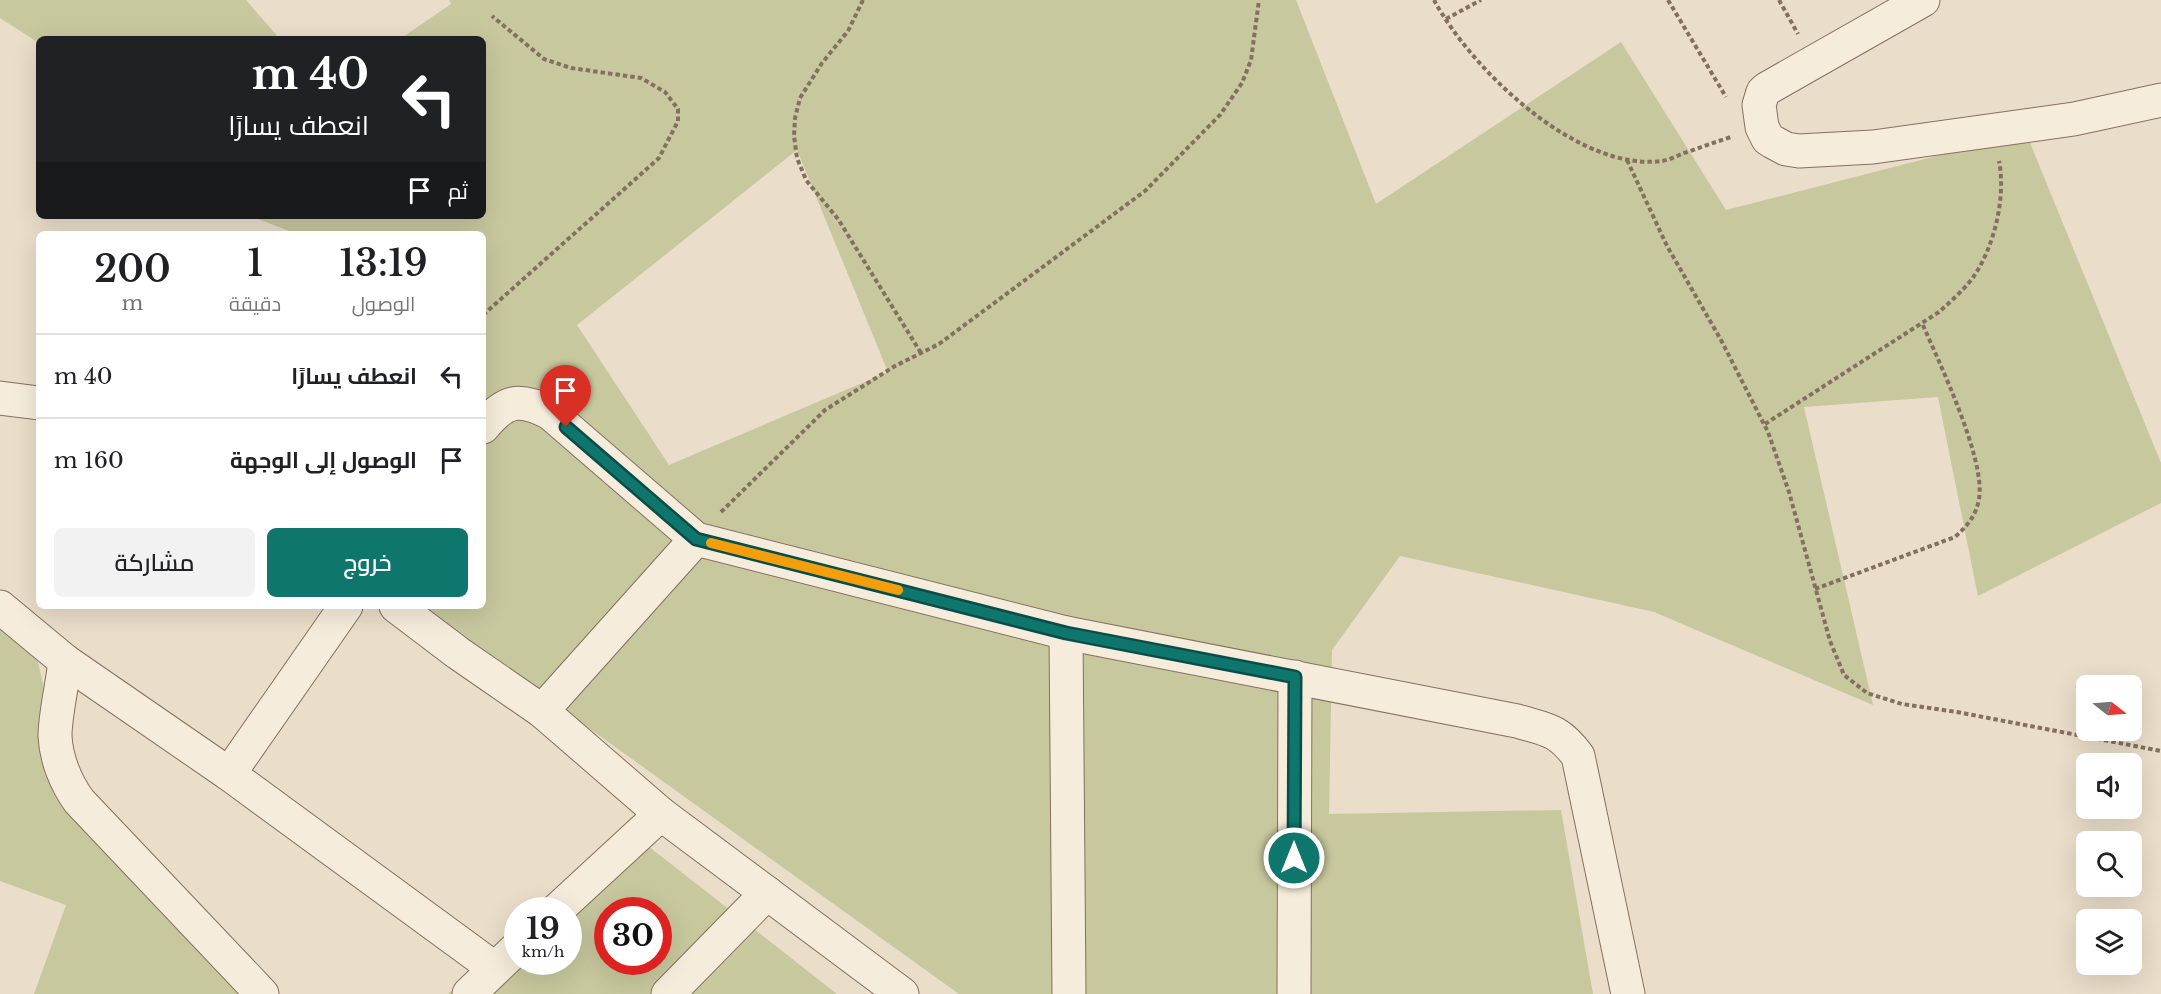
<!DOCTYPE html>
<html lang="ar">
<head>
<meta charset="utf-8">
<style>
  body { margin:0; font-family:"Libre Baskerville",Cairo,serif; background:#f2f2f2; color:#202124; direction:rtl; height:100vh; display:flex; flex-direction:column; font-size:22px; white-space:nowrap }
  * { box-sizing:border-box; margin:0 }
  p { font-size:20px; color:#757577 }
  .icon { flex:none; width:33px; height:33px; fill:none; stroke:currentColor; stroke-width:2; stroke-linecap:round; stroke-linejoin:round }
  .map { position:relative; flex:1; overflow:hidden; direction:ltr }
  .drawer { position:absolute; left:36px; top:231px; width:450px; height:378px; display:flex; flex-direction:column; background:#fff; border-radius:9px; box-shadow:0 6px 24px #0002; direction:rtl }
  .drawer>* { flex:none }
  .guide { position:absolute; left:36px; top:36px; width:450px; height:183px; border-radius:9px; box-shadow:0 6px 24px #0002; direction:rtl; background:#202124; color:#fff; overflow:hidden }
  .needle { width:39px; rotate:107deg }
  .fabs { position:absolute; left:2076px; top:675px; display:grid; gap:12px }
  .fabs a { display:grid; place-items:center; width:66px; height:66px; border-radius:9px; background:#fff; box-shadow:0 6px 24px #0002; font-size:30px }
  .speed { position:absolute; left:504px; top:897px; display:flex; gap:12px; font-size:30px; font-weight:700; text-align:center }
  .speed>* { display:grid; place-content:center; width:78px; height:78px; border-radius:50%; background:#fff; box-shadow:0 6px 24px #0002; line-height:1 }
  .speed small { font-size:15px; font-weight:400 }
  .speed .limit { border:9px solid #d22; background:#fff; color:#111 }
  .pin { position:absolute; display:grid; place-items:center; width:51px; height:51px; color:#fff; margin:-62px -26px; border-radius:50% 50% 50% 0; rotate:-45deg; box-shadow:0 0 6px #0007 }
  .pin .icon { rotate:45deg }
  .me { position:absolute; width:66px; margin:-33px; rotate:0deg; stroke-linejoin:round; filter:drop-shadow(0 0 4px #0008) }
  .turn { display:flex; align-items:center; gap:21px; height:126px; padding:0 18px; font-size:27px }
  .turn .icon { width:78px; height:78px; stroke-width:2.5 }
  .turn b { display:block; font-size:42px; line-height:51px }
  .then { display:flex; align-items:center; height:57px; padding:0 18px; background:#0003; gap:12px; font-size:22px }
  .eta { display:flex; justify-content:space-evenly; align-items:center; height:102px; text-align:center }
  .eta b { font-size:36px; font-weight:600; line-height:42px }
  .primary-button { display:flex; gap:12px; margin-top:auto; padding:12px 18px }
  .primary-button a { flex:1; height:69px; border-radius:9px; background:#0f766e; color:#fff; font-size:24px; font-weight:600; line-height:69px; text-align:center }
  .primary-button a+a { background:#f2f2f2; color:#202124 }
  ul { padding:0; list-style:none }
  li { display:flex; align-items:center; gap:18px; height:84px; padding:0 18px; border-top:2px solid #e0e0e0 }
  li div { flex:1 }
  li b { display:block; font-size:22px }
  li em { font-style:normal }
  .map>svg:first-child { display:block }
  .green { fill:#c7c89e; fill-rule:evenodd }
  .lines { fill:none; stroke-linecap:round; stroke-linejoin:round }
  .street-casing { stroke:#85705f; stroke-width:35 }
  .path { stroke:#85705f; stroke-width:4; stroke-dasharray:4.5 3; stroke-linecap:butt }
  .street { stroke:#f6ecdc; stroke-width:33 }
  .route-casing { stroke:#0a4d48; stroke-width:15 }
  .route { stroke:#0f766e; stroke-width:10 }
  .slow { stroke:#f59e0b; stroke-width:10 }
</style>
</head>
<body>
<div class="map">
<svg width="2161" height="994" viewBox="0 0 2161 994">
  <rect width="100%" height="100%" fill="#eaddc9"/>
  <g class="green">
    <polygon points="0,0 246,0 280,39 39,39 39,43 0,18"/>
    <path d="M449 0H1296L1376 204 1621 42 1726 210 2026 133 2161 463V503L1978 596 1938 397 1804 407 1873 705 1654 612 1400 556 1332 650 1329 814 1561 810 1593 994H959L419 606H483V234H297L250 216H483V39H400L451 4ZM797 150 888 372 669 465 577 325Z"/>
    <polygon points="0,601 31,632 66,783 266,994 34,994 66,905 0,881"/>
    <path d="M625 828 837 994H448L517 928 518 962H568V910H537ZM608 910H658V962H608Z"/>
  </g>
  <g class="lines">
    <defs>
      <g id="street">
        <polyline points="1923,0 1768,88 1763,92 1759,105 1762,127 1768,139 1773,142 1786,149 1799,151 1873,147 2074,119 2161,100"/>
        <polyline points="0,398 39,403"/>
        <path d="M483 427C505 400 519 397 550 413L696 539 1066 633 1517 721C1547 730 1558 729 1578 756L1628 994"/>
        <polyline points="396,606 458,653 542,711 661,814 902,994"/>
        <path d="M0 607 65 661C63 682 55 715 55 736 56 759 66 783 79 801L262 994"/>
        <polyline points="1066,633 1069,994"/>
        <polyline points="65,661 229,774 494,968"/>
        <polyline points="542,711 696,539"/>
        <polyline points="229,774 346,606"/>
        <polyline points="557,910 661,814"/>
        <polyline points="469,994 518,947"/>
        <polyline points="668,994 767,893"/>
        <polyline points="1294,994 1295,677"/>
      </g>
    </defs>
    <use href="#street" class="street-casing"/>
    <g class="path">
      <polyline points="863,0 848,31 822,63 800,98 795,118 794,136 797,158 806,180 838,219 921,353"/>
      <path d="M1434 0C1471 69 1577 172 1662 161 1669 160 1677 156 1684 153 1700 148 1715 142 1731 137"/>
      <polyline points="1668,0 1726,97"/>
      <polyline points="1779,0 1798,34"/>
      <polyline points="1446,19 1481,0"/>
      <polyline points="1627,160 1667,246 1721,340 1768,432 1789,492 1830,641 1844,675 1867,693 1902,704 1957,712 2161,751"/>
      <polyline points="483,315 659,158 678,121 678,109 665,92 641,78 571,68 544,59 492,16"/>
      <path d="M1765 424 1939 312C1951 301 1964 290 1974 276 1995 245 2006 196 1999 161"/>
      <polyline points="721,512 825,410 895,366 939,344 1145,191 1220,115 1242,83 1251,60 1259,0"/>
      <path d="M1815 589 1955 537C1967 526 1976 516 1979 499 1986 460 1939 362 1922 323"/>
    </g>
    <use href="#street" class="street"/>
  </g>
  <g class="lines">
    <defs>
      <polyline id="route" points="566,427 696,539 1066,633 1295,677 1294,858"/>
    </defs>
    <use href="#route" class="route-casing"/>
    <use href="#route" class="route"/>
    <polyline class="slow" points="711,543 898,590"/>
  </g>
</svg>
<div class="fabs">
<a><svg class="needle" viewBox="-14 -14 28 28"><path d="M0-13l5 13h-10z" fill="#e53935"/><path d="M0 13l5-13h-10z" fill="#757577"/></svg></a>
<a><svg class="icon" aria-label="sound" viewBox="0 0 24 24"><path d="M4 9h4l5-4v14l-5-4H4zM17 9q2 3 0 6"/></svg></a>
<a><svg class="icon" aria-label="search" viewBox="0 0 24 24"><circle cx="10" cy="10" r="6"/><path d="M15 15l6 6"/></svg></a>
<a><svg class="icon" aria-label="layers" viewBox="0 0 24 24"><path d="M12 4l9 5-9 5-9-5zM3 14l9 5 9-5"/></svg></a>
</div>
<div class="speed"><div>19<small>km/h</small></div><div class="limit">30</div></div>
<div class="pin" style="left:566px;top:427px;background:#d93025"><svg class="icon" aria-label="arrive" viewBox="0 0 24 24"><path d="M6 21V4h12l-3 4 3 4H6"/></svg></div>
<svg class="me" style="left:1294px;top:858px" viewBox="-20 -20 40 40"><circle r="17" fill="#0f766e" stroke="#fff" stroke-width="3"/><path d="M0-11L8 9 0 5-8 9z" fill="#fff"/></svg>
<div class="guide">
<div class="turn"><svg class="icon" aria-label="left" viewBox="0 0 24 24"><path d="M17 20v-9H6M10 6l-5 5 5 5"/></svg><div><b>40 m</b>انعطف يسارًا</div></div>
<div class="then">ثم<svg class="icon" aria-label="arrive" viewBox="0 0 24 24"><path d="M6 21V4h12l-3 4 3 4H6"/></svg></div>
</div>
<section class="drawer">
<div class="eta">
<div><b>13:19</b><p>الوصول</p></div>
<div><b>1</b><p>دقيقة</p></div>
<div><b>200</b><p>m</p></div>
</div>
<ul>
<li><svg class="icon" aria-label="left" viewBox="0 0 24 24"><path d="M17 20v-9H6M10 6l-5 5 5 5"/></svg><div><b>انعطف يسارًا</b></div><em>40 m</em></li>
<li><svg class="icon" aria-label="arrive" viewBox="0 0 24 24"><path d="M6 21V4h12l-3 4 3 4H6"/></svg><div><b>الوصول إلى الوجهة</b></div><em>160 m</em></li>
</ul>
<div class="primary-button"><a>خروج</a><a>مشاركة</a></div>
</section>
</div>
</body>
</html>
